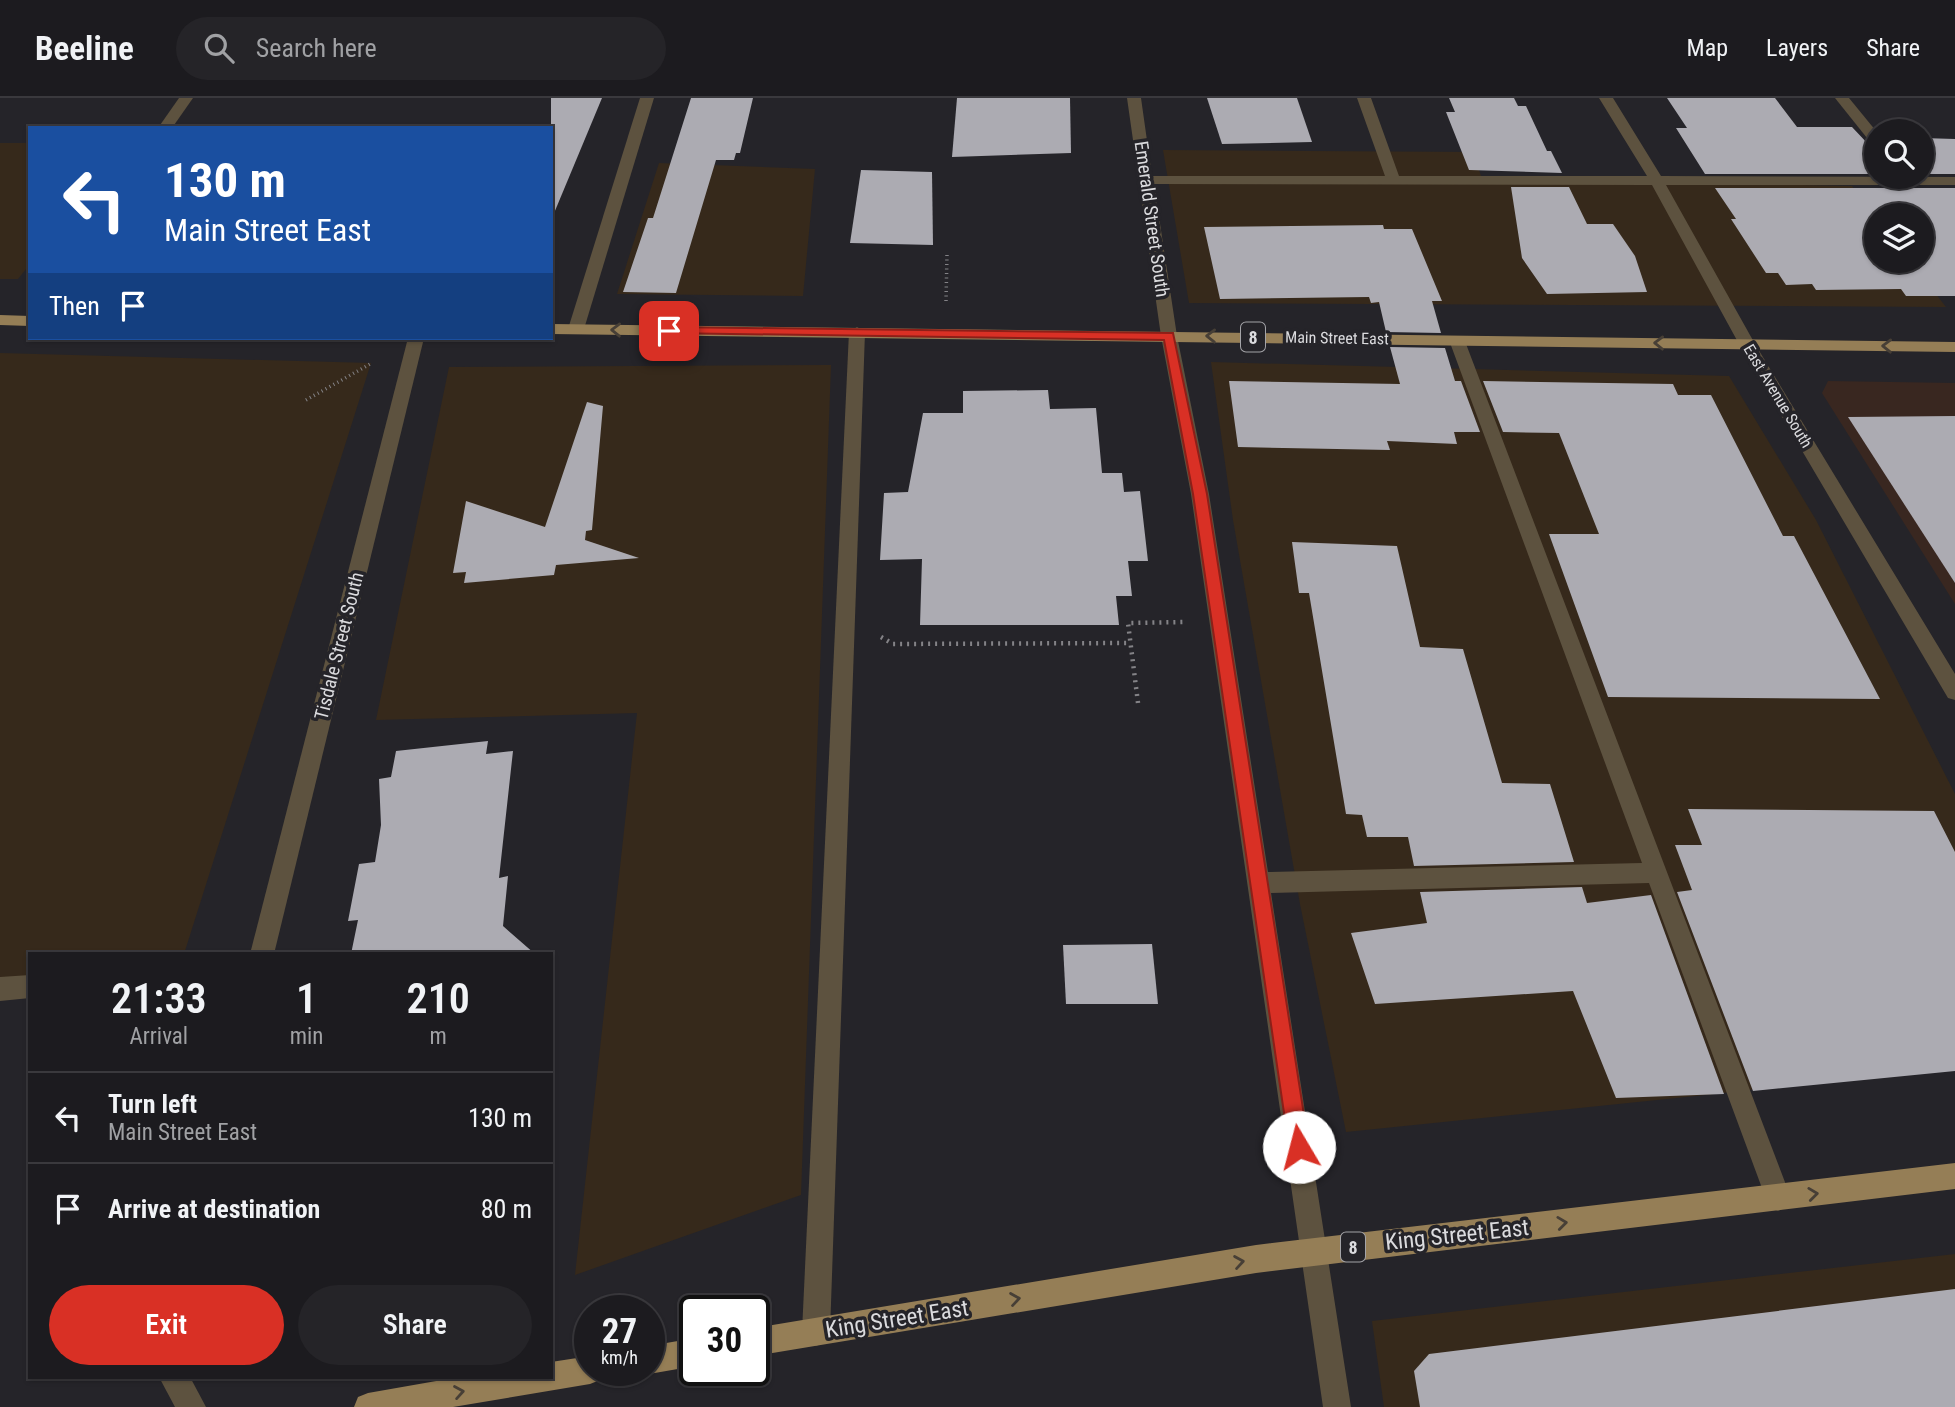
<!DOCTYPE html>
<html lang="en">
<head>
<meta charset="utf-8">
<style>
  body { margin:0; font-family:"Roboto Condensed",sans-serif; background:#252428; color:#f1f3f6; height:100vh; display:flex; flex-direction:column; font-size:26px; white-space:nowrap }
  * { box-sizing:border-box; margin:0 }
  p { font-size:23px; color:#a0a1a4 }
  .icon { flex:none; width:38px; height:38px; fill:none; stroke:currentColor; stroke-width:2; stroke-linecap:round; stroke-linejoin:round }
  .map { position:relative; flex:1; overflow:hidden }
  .details { position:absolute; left:28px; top:854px; width:525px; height:427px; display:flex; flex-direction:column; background:#1c1b1f; border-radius:0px; box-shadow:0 2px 5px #0004,0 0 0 2px #3a393d }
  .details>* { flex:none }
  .top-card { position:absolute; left:28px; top:28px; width:525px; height:214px; border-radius:0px; box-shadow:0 2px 5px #0004,0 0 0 2px #3a393d; background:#1a4fa0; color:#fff; overflow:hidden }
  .fabs { position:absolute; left:1864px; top:21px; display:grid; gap:14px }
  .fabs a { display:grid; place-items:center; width:70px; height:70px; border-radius:50%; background:#1c1b1f; box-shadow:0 2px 5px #0004,0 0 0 2px #3a393d; font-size:35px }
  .speed { position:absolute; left:574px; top:1197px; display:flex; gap:14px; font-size:35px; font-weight:700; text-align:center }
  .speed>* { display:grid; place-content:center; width:91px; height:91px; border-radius:50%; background:#1c1b1f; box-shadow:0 2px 5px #0004,0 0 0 2px #3a393d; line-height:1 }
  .speed small { font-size:18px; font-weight:400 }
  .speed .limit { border:4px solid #111; border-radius:10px; background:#fff; color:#111 }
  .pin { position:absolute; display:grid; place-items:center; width:60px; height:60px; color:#fff; margin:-30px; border-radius:14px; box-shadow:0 4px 10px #0006 }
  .me { position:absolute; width:77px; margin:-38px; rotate:352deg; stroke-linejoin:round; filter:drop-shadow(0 0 5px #0008) }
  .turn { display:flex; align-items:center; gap:24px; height:147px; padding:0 21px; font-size:32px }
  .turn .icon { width:91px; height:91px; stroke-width:2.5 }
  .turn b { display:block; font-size:49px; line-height:60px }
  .then { display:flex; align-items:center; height:66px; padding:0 21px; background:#0003; gap:14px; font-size:26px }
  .eta { display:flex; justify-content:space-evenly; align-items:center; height:119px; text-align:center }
  .eta b { font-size:42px; font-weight:600; line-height:49px }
  .action { display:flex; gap:14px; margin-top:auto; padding:14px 21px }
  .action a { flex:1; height:80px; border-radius:42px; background:#d93025; color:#fff; font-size:28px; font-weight:600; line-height:80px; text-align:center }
  .action a+a { background:#252428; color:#f1f3f6 }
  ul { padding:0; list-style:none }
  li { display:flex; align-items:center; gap:21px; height:91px; padding:0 21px; border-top:2px solid #3a393d }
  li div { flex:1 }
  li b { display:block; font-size:26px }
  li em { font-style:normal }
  header { display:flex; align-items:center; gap:42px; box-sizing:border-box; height:98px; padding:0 35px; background:#1c1b1f; border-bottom:2px solid #3a393d }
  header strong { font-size:33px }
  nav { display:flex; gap:38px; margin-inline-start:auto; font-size:24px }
  .search { width:490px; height:63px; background:#252428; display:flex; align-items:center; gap:18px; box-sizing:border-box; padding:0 24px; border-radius:38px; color:#a0a1a4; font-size:26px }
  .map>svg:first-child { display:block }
  .commercial { fill:#36291b }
  .education { fill:#392720 }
  .building { fill:#acabb2; fill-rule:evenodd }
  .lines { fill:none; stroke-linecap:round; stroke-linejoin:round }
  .path-far1 { stroke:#848387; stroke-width:3.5; stroke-dasharray:1 3.5; stroke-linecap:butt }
  .path { stroke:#848387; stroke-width:4.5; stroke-dasharray:2 5; stroke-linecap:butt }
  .minor { fill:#5d523f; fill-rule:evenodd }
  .major { fill:#957e56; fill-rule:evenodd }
  .oneway { stroke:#473f36 }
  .route { fill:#d93025; stroke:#8d1f18; stroke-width:2 }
  .labels { text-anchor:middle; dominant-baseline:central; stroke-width:7; stroke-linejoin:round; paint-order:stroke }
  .far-street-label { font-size:16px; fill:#dbdbde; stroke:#252429 }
  .shield { fill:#252429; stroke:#a4a4a8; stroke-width:2 }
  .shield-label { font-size:18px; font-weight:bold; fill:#dbdbde }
  .street-label { font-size:19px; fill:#dbdbde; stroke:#252429 }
  .near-street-label { font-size:23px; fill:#dbdbde; stroke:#252429 }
</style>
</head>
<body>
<header>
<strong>Beeline</strong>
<div class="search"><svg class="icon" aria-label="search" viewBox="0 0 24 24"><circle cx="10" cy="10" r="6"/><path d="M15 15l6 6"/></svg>Search here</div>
<nav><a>Map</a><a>Layers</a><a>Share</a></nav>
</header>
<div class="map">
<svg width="1955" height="1309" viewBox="0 0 1955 1309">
  <rect width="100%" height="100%" fill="#252429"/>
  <g class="commercial">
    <polygon points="0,45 30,45 30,166 18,181 0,181"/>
    <polygon points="1163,52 1473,54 1482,81 1852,88 1876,119 1876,163 1910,163 1946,209 1189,205"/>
    <polygon points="659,65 815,71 803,198 617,196"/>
    <polygon points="0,255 371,265 184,856 30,856 30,889 0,893"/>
    <polygon points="1211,264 1729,278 1816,422 1955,696 1955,967 1715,996 1346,1034 1300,806 1233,422"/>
    <polygon points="831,267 801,1097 575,1177 637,615 376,622 449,269"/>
    <polygon points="1955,1156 1955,1309 1384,1309 1372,1223"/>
  </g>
  <polygon class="education" points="1828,283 1955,285 1955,506 1822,295"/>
  <g class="building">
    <polygon points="551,0 602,0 552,120 551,120"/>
    <polygon points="691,0 753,0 740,55 736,55 734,62 716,62 676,195 623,194 648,120 653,120"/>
    <polygon points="957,0 1070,0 1071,55 952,59"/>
    <polygon points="1207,0 1297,0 1312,44 1222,46"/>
    <polygon points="1449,0 1514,0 1518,8 1526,8 1547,53 1551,53 1562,75 1469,72 1446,14 1455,14"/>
    <polygon points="1667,0 1775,0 1797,29 1852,29 1869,47 1876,48 1876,76 1705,76 1676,30 1687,30"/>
    <polygon points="1922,40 1955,41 1955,76 1922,76"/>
    <polygon points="861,72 932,74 933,147 850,145"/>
    <polygon points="1511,89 1569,89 1587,126 1613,126 1635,158 1647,194 1547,196 1522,160"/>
    <path d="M1715 90H1955V198H1906L1901 191 1816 192 1812 186 1786 187 1778 175H1766L1731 121H1736ZM1876 117H1922V163H1876Z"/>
    <polygon points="1383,127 1384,131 1412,131 1442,203 1432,203 1441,235 1386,234 1379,204 1371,205 1369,199 1220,201 1204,129"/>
    <polygon points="1390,249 1445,250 1455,283 1461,283 1480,334 1454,334 1457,346 1387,343 1390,352 1238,349 1229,283 1400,286"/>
    <polygon points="1483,283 1673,286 1678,297 1711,297 1783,438 1794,438 1880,601 1608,599 1549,436 1599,436 1559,335 1503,334"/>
    <polygon points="1048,292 1050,311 1096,310 1102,375 1122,375 1124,394 1140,393 1148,463 1128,463 1132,498 1116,498 1119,527 920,527 922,461 880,462 884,395 908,394 923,315 963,315 963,293"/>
    <polygon points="587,304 603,308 592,432 586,433 585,442 639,460 556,467 554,477 464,485 466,474 453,475 466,403 545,429"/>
    <polygon points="1955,318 1955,485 1848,319"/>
    <polygon points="1292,444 1397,448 1420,549 1463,551 1502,685 1550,686 1574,764 1414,768 1408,739 1367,739 1362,717 1346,716 1309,495 1299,495"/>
    <polygon points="488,643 486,656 513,653 499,780 508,778 503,828 535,856 351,856 358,822 348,823 359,766 375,764 381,727 379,681 391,679 396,653"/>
    <polygon points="1688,711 1934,713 1955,754 1955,973 1753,993 1677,794 1692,792 1675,747 1702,747"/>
    <polygon points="1582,789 1587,805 1651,797 1724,996 1616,1000 1573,893 1375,906 1351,835 1427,825 1420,794"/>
    <polygon points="1152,846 1158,906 1066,906 1063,847"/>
    <polygon points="1955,1191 1955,1309 1420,1309 1414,1273 1429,1256"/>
  </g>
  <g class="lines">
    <g class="path-far1">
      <polyline points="946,203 947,157"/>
      <polyline points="306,302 372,265"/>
    </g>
    <g class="path">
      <polyline points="881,539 893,546 1131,545"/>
      <polyline points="1138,605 1128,525 1183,524"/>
    </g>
    <g class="minor">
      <polygon points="179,0 193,0 172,30 158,30"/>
      <polygon points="640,0 654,0 584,231 576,236 570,235 568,231"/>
      <polygon points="1127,0 1141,0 1152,78 1385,78 1357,0 1371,0 1399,78 1647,78 1599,0 1613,0 1661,78 1955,79 1955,87 1666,87 1755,246 1955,576 1955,602 1948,600 1739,246 1652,87 1154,86 1177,238 1209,396 1268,774 1642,765 1449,242 1451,238 1463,238 1791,1100 1787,1109 1778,1113 1769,1109 1649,785 1271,795 1351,1309 1323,1309 1191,396 1161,238"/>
      <polygon points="1835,0 1849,0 1876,33 1876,46 1871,45"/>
      <polygon points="857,229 865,234 830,1234 826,1244 816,1248 806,1244 802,1234 849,234"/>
      <polygon points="408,240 424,240 274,856 250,856"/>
      <polygon points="30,877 30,900 0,903 0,879"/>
      <polygon points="159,1279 190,1279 206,1309 175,1309"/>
    </g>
    <g class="major">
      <polygon points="0,217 30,218 30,228 0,227"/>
      <polygon points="551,226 1955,244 1955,254 551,236"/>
      <polygon points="1955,1065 1955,1091 1256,1175 754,1258 754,1230 1256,1147"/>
      <polygon points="695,1240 695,1268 649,1276 639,1272 649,1272 649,1248"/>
      <polygon points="590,1258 590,1272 604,1272 600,1282 590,1286 453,1309 354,1309 358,1299 368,1295 459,1279 551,1279 551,1264"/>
    </g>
  </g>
  <defs><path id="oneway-chevron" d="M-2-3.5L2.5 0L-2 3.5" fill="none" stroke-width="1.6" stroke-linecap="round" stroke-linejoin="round" transform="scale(1.75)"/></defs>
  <g class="oneway">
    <use href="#oneway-chevron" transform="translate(616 232) rotate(-179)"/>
    <use href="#oneway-chevron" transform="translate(1211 238) rotate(-179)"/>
    <use href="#oneway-chevron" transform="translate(1659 245) rotate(-179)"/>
    <use href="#oneway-chevron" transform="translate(1887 248) rotate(-179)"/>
    <use href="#oneway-chevron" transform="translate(1813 1096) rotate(-7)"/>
    <use href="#oneway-chevron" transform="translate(1562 1125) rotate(-7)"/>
    <use href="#oneway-chevron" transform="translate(1239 1164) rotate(-9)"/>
    <use href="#oneway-chevron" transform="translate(1015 1201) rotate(-9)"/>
    <use href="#oneway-chevron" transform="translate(459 1294) rotate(-10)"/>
  </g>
  <polygon class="route" points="669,229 1173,235 1207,396 1309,1049 1306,1056 1299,1059 1292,1056 1289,1049 1193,396 1164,242 665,235 665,230"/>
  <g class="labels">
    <g class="far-street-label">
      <text transform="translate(1337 240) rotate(1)">Main Street East</text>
      <text transform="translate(1778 298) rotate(59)">East Avenue South</text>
    </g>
    <g class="shield">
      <rect x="1241" y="224.5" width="24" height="29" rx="5"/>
      <rect x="1341" y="1134.5" width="24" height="29" rx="5"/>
    </g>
    <g class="shield-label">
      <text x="1253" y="239">8</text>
      <text x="1353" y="1149">8</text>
    </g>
    <g class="street-label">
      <text transform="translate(1152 121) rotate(82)">Emerald Street South</text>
      <text transform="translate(339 548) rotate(-76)">Tisdale Street South</text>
    </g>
    <g class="near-street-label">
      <text transform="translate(1457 1137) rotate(-6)">King Street East</text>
      <text transform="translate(897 1221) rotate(-9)">King Street East</text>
    </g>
  </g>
</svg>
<div class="fabs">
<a><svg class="icon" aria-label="search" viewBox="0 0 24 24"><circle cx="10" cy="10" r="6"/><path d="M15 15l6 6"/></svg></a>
<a><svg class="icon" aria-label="layers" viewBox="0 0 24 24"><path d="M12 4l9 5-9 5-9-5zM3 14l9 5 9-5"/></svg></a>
</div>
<div class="speed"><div>27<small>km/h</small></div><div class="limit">30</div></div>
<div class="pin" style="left:669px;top:233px;background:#d93025"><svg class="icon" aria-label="arrive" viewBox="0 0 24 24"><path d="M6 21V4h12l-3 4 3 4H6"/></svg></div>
<svg class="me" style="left:1299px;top:1049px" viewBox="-20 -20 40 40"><circle r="19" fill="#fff"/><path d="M0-13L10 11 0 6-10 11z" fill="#d93025"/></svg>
<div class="top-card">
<div class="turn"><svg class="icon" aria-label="left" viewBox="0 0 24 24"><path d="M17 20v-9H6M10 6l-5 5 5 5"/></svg><div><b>130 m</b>Main Street East</div></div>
<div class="then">Then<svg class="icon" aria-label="arrive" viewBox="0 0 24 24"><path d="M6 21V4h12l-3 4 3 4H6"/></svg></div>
</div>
<section class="details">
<div class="eta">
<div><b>21:33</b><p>Arrival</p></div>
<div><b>1</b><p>min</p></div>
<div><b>210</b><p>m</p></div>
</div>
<ul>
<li><svg class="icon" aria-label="left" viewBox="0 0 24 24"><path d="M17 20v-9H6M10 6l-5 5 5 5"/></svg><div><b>Turn left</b><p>Main Street East</p></div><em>130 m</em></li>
<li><svg class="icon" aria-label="arrive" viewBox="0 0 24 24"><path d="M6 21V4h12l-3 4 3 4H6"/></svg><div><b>Arrive at destination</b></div><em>80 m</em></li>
</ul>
<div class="action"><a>Exit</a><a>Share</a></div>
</section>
</div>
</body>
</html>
